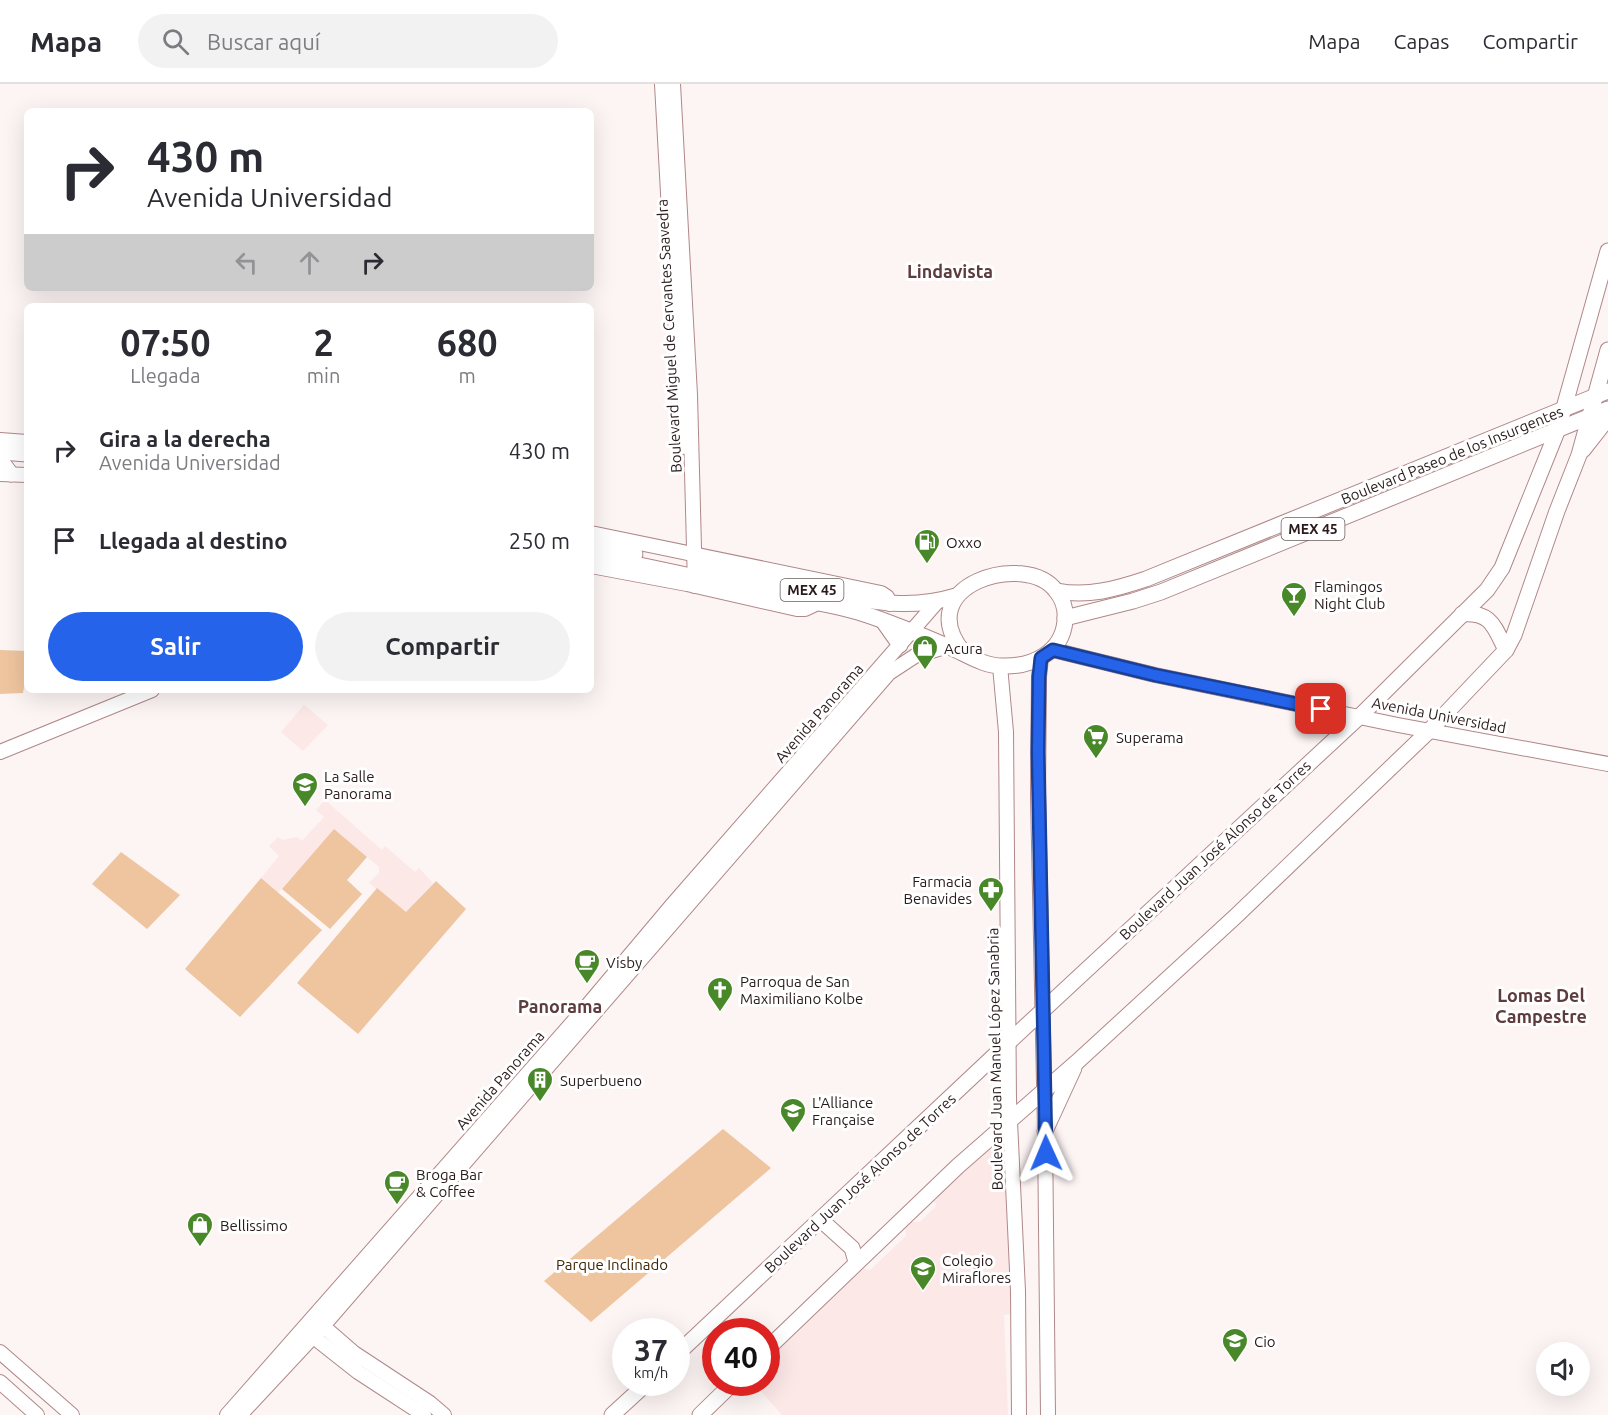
<!DOCTYPE html>
<html lang="es">
<head>
<meta charset="utf-8">
<style>
  body { margin:0; font-family:Ubuntu,sans-serif; background:#f2f2f3; color:#2b2b33; height:100vh; display:flex; flex-direction:column; font-size:22px; white-space:nowrap }
  * { box-sizing:border-box; margin:0 }
  p { font-size:20px; color:#7c7c81 }
  .icon { flex:none; width:33px; height:33px; fill:none; stroke:currentColor; stroke-width:2; stroke-linecap:round; stroke-linejoin:round }
  .map { position:relative; flex:1; overflow:hidden }
  .details { position:absolute; left:24px; top:219px; width:570px; height:390px; display:flex; flex-direction:column; background:#fff; border-radius:9px; box-shadow:0 6px 24px #0002 }
  .details>* { flex:none }
  .banner { position:absolute; left:24px; top:24px; width:570px; height:183px; border-radius:9px; box-shadow:0 6px 24px #0002; background:#fff; color:#2b2b33; overflow:hidden }
  .tools { position:absolute; left:1536px; top:1258px; display:grid; gap:12px }
  .tools a { display:grid; place-items:center; width:54px; height:54px; border-radius:50%; background:#fff; box-shadow:0 6px 24px #0002; font-size:30px }
  .speed { position:absolute; left:612px; top:1234px; display:flex; gap:12px; font-size:30px; font-weight:700; text-align:center }
  .speed>* { display:grid; place-content:center; width:78px; height:78px; border-radius:50%; background:#fff; box-shadow:0 6px 24px #0002; line-height:1 }
  .speed small { font-size:15px; font-weight:400 }
  .speed .limit { border:9px solid #d22; background:#fff; color:#111 }
  .pin { position:absolute; display:grid; place-items:center; width:51px; height:51px; color:#fff; margin:-26px; border-radius:12px; box-shadow:0 3px 9px #0006 }
  .me { position:absolute; width:66px; margin:-33px; rotate:359deg; stroke-linejoin:round; filter:drop-shadow(0 0 4px #0008) }
  .turn { display:flex; align-items:center; gap:21px; height:126px; padding:0 24px; font-size:27px }
  .turn .icon { width:78px; height:78px; stroke-width:2.5 }
  .turn b { display:block; font-size:42px; line-height:51px }
  .lanes { display:flex; align-items:center; height:57px; padding:0 24px; background:#0003; justify-content:center; gap:30px; direction:ltr }
  .lanes .off { opacity:.35 }
  .eta { display:flex; justify-content:space-evenly; align-items:center; height:102px; text-align:center }
  .eta b { font-size:36px; font-weight:700; line-height:42px }
  .cta { display:flex; gap:12px; margin-top:auto; padding:12px 24px }
  .cta a { flex:1; height:69px; border-radius:36px; background:#2563eb; color:#fff; font-size:24px; font-weight:700; line-height:69px; text-align:center }
  .cta a+a { background:#f2f2f3; color:#2b2b33 }
  ul { padding:0; list-style:none }
  li { display:flex; align-items:center; gap:18px; height:90px; padding:0 24px }
  li div { flex:1 }
  li b { display:block; font-size:22px }
  li em { font-style:normal }
  header { display:flex; align-items:center; gap:36px; box-sizing:border-box; height:84px; padding:0 30px; background:#fff; border-bottom:2px solid #e1e1e2 }
  header strong { font-size:28px }
  nav { display:flex; gap:33px; margin-inline-start:auto; font-size:21px }
  .search { width:420px; height:54px; background:#f2f2f3; display:flex; align-items:center; gap:15px; box-sizing:border-box; padding:0 21px; border-radius:33px; color:#7c7c81; font-size:22px }
  .map>svg:first-child { display:block }
  .built { fill:#fde8e8 }
  .green { fill:#eec59f }
  .lines { fill:none; stroke-linecap:round; stroke-linejoin:round }
  .secondary-casing { stroke:#b08889; stroke-width:16 }
  .primary-casing { stroke:#b08889; stroke-width:17 }
  .secondary { stroke:#fff; stroke-width:14 }
  .primary { stroke:#fff; stroke-width:15 }
  .route-casing { stroke:#184099; stroke-width:15 }
  .route { stroke:#2563eb; stroke-width:10 }
  .labels { text-anchor:middle; dominant-baseline:central; stroke-width:6; stroke-linejoin:round; paint-order:stroke }
  .shield { fill:#fff; stroke:#695f5f; stroke-width:1.5 }
  .shield-label { font-size:14px; font-weight:bold; fill:#291a1b }
  .street-label { font-size:15px; fill:#291a1b; stroke:#fff }
  .poi-label { font-size:15px; fill:#291a1b; stroke:#fff; text-anchor:start }
  .park-label { font-size:15px; fill:#3f2405; stroke:#fff }
  .quarter-label { font-size:18px; font-weight:bold; fill:#5e3c3d; stroke:#fff }
</style>
</head>
<body>
<header>
<strong>Mapa</strong>
<div class="search"><svg class="icon" aria-label="search" viewBox="0 0 24 24"><circle cx="10" cy="10" r="6"/><path d="M15 15l6 6"/></svg>Buscar aquí</div>
<nav><a>Mapa</a><a>Capas</a><a>Compartir</a></nav>
</header>
<div class="map">
<svg width="1608" height="1331" viewBox="0 0 1608 1331">
  <rect width="100%" height="100%" fill="#fdf4f4"/>
  <g class="built">
    <polygon points="304,621 328,641 303,667 281,648"/>
    <polygon points="325,716 382,766 385,762 415,788 419,784 433,799 406,828 369,799 379,789 379,783 334,745 278,809 261,794 279,772 269,762 278,753 282,756 297,753 302,757 324,733 316,726"/>
    <polygon points="995,1060 1000,1060 1005,1066 1011,1230 1004,1231 1008,1331 782,1331 754,1299 766,1299 767,1273 861,1184 870,1186 906,1152 905,1142 909,1138 920,1138 937,1121 933,1116"/>
  </g>
  <g class="green">
    <polygon points="0,566 27,567 27,587 23,609 0,610"/>
    <polygon points="334,745 367,773 347,796 362,810 330,845 282,805"/>
    <polygon points="121,768 180,811 147,845 92,800"/>
    <polygon points="261,794 322,846 240,933 185,885"/>
    <polygon points="436,797 466,825 358,950 297,899 377,804 406,828"/>
    <polygon points="723,1045 771,1084 591,1238 544,1197"/>
  </g>
  <g class="lines">
    <defs>
      <g id="secondary">
        <polyline points="662,0 682,363"/>
        <polyline points="673,0 690,311 695,502"/>
        <polyline points="0,356 27,358"/>
        <polyline points="0,390 27,391"/>
        <polyline points="591,449 881,509 887,513 890,520"/>
        <polyline points="591,482 687,500 797,525 805,525 820,518"/>
        <polyline points="1053,566 1155,591 1398,641 1608,680"/>
        <polyline points="1041,574 1039,593 1038,712 1045,1047 1048,1331"/>
        <polyline points="1000,582 1006,648 1009,1016 1018,1207 1019,1331"/>
        <polyline points="0,668 152,606"/>
        <polyline points="316,1236 354,1269 430,1319 444,1331"/>
        <polyline points="306,1247 358,1288 424,1331"/>
        <polyline points="0,1268 72,1331"/>
        <polyline points="0,1298 37,1331"/>
        <polyline points="227,1331 588,921 673,820 937,518"/>
        <polyline points="240,1331 323,1242 889,589 915,572 948,562"/>
      </g>
      <g id="primary">
        <polyline points="1583,366 1608,334"/>
        <polyline points="0,368 27,370"/>
        <polyline points="2,378 11,390"/>
        <polyline points="591,461 635,470"/>
        <path d="M591 471C651 483 710 496 769 509 799 515 829 520 858 528 888 537 918 550 947 562 965 569 982 582 1002 582 1032 583 1062 569 1065 537 1066 526 1063 515 1056 507 1026 466 908 501 964 569"/>
        <path d="M705 484C746 491 787 501 828 509 874 518 910 526 956 512"/>
        <path d="M1057 507C1088 513 1116 505 1146 495L1608 307"/>
        <path d="M1462 530C1492 528 1494 543 1506 566"/>
        <polyline points="1065,534 1133,517 1161,508 1608,325"/>
        <polyline points="883,537 900,561"/>
        <polyline points="1045,1047 1074,984"/>
        <polyline points="821,1136 852,1164 856,1178"/>
        <polyline points="766,1266 958,1082 1077,978 1236,832 1430,646 1506,566 1514,551 1557,427 1579,371 1608,266"/>
        <polyline points="676,1271 1026,942 1359,633 1487,506 1502,484 1558,345 1608,167"/>
        <polyline points="612,1331 647,1299"/>
        <polyline points="700,1331 733,1299"/>
      </g>
    </defs>
    <use href="#secondary" class="secondary-casing"/>
    <use href="#primary" class="primary-casing"/>
    <use href="#secondary" class="secondary"/>
    <use href="#primary" class="primary"/>
  </g>
  <g class="lines">
    <defs>
      <polyline id="route" points="1046,1069 1038,668 1039,593 1041,574 1053,566 1155,591 1321,625"/>
    </defs>
    <use href="#route" class="route-casing"/>
    <use href="#route" class="route"/>
  </g>
  <defs>
    <symbol id="fuel-pin" viewBox="-11 -11 22 30"><path d="M0 17L-7.5 6A9.5 9.5 0 1 1 7.5 6Z" fill="#488828" stroke="#fff"/><path d="M-5.5-6h7V0h2V4h1.3V-2.5L3-4.5l.8-.8L6-3V5H2.5V1h-1V6h-7ZM-4.2-4.7v3.2H.2V-4.7Z" fill="#fff"/></symbol>
    <symbol id="bar-pin" viewBox="-11 -11 22 30"><path d="M0 17L-7.5 6A9.5 9.5 0 1 1 7.5 6Z" fill="#488828" stroke="#fff"/><path d="M-6-5H6L.8 .8V4.5H3.5V6h-7V4.5H-.8V.8Z" fill="#fff"/></symbol>
    <symbol id="shop-pin" viewBox="-11 -11 22 30"><path d="M0 17L-7.5 6A9.5 9.5 0 1 1 7.5 6Z" fill="#488828" stroke="#fff"/><path d="M-5-2.5h2.3a2.7 3.5 0 0 1 5.4 0H5L5.5 6h-11ZM-1.5-2.5h3a1.5 2.3 0 0 0-3 0Z" fill="#fff"/></symbol>
    <symbol id="supermarket-pin" viewBox="-11 -11 22 30"><path d="M0 17L-7.5 6A9.5 9.5 0 1 1 7.5 6Z" fill="#488828" stroke="#fff"/><path d="M-6-5.5h2.5l.6 2H6L4.5 2H-2.5L-4.4-4H-6ZM-1.5 3.2a1.3 1.3 0 1 0 .1 0ZM3 3.2a1.3 1.3 0 1 0 .1 0Z" fill="#fff"/></symbol>
    <symbol id="school-pin" viewBox="-11 -11 22 30"><path d="M0 17L-7.5 6A9.5 9.5 0 1 1 7.5 6Z" fill="#488828" stroke="#fff"/><path d="M0-5L7-2L0 1L-7-2ZM-4 1L0 2.5L4 1V4Q0 6-4 4Z" fill="#fff"/></symbol>
    <symbol id="pharmacy-pin" viewBox="-11 -11 22 30"><path d="M0 17L-7.5 6A9.5 9.5 0 1 1 7.5 6Z" fill="#488828" stroke="#fff"/><path d="M-2-6h4v4h4v4h-4v4h-4v-4h-4v-4h4Z" fill="#fff"/></symbol>
    <symbol id="cafe-pin" viewBox="-11 -11 22 30"><path d="M0 17L-7.5 6A9.5 9.5 0 1 1 7.5 6Z" fill="#488828" stroke="#fff"/><path d="M-5.5-4.5H6V0H3Q3 3.5 0 3.5H-2.5Q-5.5 3.5-5.5 0ZM3-3.2v2h1.7v-2ZM-6 4.5H4V6H-6Z" fill="#fff"/></symbol>
    <symbol id="church-pin" viewBox="-11 -11 22 30"><path d="M0 17L-7.5 6A9.5 9.5 0 1 1 7.5 6Z" fill="#488828" stroke="#fff"/><path d="M-1.2-6h2.4v3.5h3.3v2.4h-3.3V6h-2.4V-.1h-3.3v-2.4h3.3Z" fill="#fff"/></symbol>
    <symbol id="building-pin" viewBox="-11 -11 22 30"><path d="M0 17L-7.5 6A9.5 9.5 0 1 1 7.5 6Z" fill="#488828" stroke="#fff"/><path d="M-4-6H4V6H1V3H-1V6H-4ZM-2.5-4.3h1.7v1.8h-1.7ZM.8-4.3h1.7v1.8H.8ZM-2.5-1h1.7V.8h-1.7ZM.8-1h1.7V.8H.8Z" fill="#fff"/></symbol>
  </defs>
  <g fill-rule="evenodd">
    <use href="#fuel-pin" x="912" y="443" width="30" height="40"/>
    <use href="#bar-pin" x="1279" y="496" width="30" height="40"/>
    <use href="#shop-pin" x="910" y="549" width="30" height="40"/>
    <use href="#supermarket-pin" x="1081" y="638" width="30" height="40"/>
    <use href="#school-pin" x="290" y="686" width="30" height="40"/>
    <use href="#pharmacy-pin" x="976" y="791" width="30" height="40"/>
    <use href="#cafe-pin" x="572" y="863" width="30" height="40"/>
    <use href="#church-pin" x="705" y="891" width="30" height="40"/>
    <use href="#building-pin" x="525" y="981" width="30" height="40"/>
    <use href="#school-pin" x="778" y="1012" width="30" height="40"/>
    <use href="#cafe-pin" x="382" y="1084" width="30" height="40"/>
    <use href="#shop-pin" x="185" y="1126" width="30" height="40"/>
    <use href="#school-pin" x="908" y="1170" width="30" height="40"/>
    <use href="#school-pin" x="1220" y="1242" width="30" height="40"/>
  </g>
  <g class="labels">
    <g class="shield">
      <rect x="1281.5" y="434" width="63" height="22" rx="4.5"/>
      <rect x="780.5" y="495" width="63" height="22" rx="4.5"/>
    </g>
    <g class="shield-label">
      <text x="1313" y="445">MEX 45</text>
      <text x="812" y="506">MEX 45</text>
    </g>
    <g class="street-label">
      <text transform="translate(669 252) rotate(-93)">Boulevard Miguel de Cervantes Saavedra</text>
      <text transform="translate(1452 371) rotate(-22)">Boulevard Paseo de los Insurgentes</text>
      <text transform="translate(819 629) rotate(-49)">Avenida Panorama</text>
      <text transform="translate(1439 631) rotate(11)">Avenida Universidad</text>
      <text transform="translate(1215 766) rotate(-43)">Boulevard Juan José Alonso de Torres</text>
      <text transform="translate(995 975) rotate(-91)">Boulevard Juan Manuel López Sanabria</text>
      <text transform="translate(500 996) rotate(-49)">Avenida Panorama</text>
      <text transform="translate(860 1099) rotate(-43)">Boulevard Juan José Alonso de Torres</text>
    </g>
    <g class="poi-label">
      <text x="946" y="458">Oxxo</text>
      <text x="1314" y="502">Flamingos<tspan x="1314" dy="17">Night Club</tspan></text>
      <text x="944" y="564">Acura</text>
      <text x="1116" y="653">Superama</text>
      <text x="324" y="692">La Salle<tspan x="324" dy="17">Panorama</tspan></text>
      <text x="972" y="797" text-anchor="end">Farmacia<tspan x="972" dy="17">Benavides</tspan></text>
      <text x="606" y="878">Visby</text>
      <text x="740" y="897">Parroqua de San<tspan x="740" dy="17">Maximiliano Kolbe</tspan></text>
      <text x="560" y="996">Superbueno</text>
      <text x="812" y="1018">L'Alliance<tspan x="812" dy="17">Française</tspan></text>
      <text x="416" y="1090">Broga Bar<tspan x="416" dy="17">&amp; Coffee</tspan></text>
      <text x="220" y="1141">Bellissimo</text>
      <text x="942" y="1176">Colegio<tspan x="942" dy="17">Miraflores</tspan></text>
      <text x="1254" y="1257">Cio</text>
    </g>
    <g class="park-label">
      <text x="612" y="1180">Parque Inclinado</text>
    </g>
    <g class="quarter-label">
      <text x="950" y="187">Lindavista</text>
      <text x="1541" y="911">Lomas Del<tspan x="1541" dy="21">Campestre</tspan></text>
      <text x="560" y="922">Panorama</text>
    </g>
  </g>
</svg>
<div class="tools">
<a><svg class="icon" aria-label="sound" viewBox="0 0 24 24"><path d="M4 9h4l5-4v14l-5-4H4zM17 9q2 3 0 6"/></svg></a>
</div>
<div class="speed"><div>37<small>km/h</small></div><div class="limit">40</div></div>
<div class="pin" style="left:1321px;top:625px;background:#d93025"><svg class="icon" aria-label="arrive" viewBox="0 0 24 24"><path d="M6 21V4h12l-3 4 3 4H6"/></svg></div>
<svg class="me" style="left:1046px;top:1069px" viewBox="-20 -20 40 40"><path d="M0-17L14 15 0 8-14 15z" fill="#2563eb" stroke="#fff" stroke-width="4"/></svg>
<div class="banner">
<div class="turn"><svg class="icon" aria-label="right" viewBox="0 0 24 24"><path d="M7 20v-9h11M14 6l5 5-5 5"/></svg><div><b>430 m</b>Avenida Universidad</div></div>
<div class="lanes"><svg class="icon off" aria-label="left" viewBox="0 0 24 24"><path d="M17 20v-9H6M10 6l-5 5 5 5"/></svg><svg class="icon off" aria-label="ahead" viewBox="0 0 24 24"><path d="M12 20V5M6 11l6-6 6 6"/></svg><svg class="icon" aria-label="right" viewBox="0 0 24 24"><path d="M7 20v-9h11M14 6l5 5-5 5"/></svg></div>
</div>
<section class="details">
<div class="eta">
<div><b>07:50</b><p>Llegada</p></div>
<div><b>2</b><p>min</p></div>
<div><b>680</b><p>m</p></div>
</div>
<ul>
<li><svg class="icon" aria-label="right" viewBox="0 0 24 24"><path d="M7 20v-9h11M14 6l5 5-5 5"/></svg><div><b>Gira a la derecha</b><p>Avenida Universidad</p></div><em>430 m</em></li>
<li><svg class="icon" aria-label="arrive" viewBox="0 0 24 24"><path d="M6 21V4h12l-3 4 3 4H6"/></svg><div><b>Llegada al destino</b></div><em>250 m</em></li>
</ul>
<div class="cta"><a>Salir</a><a>Compartir</a></div>
</section>
</div>
</body>
</html>
